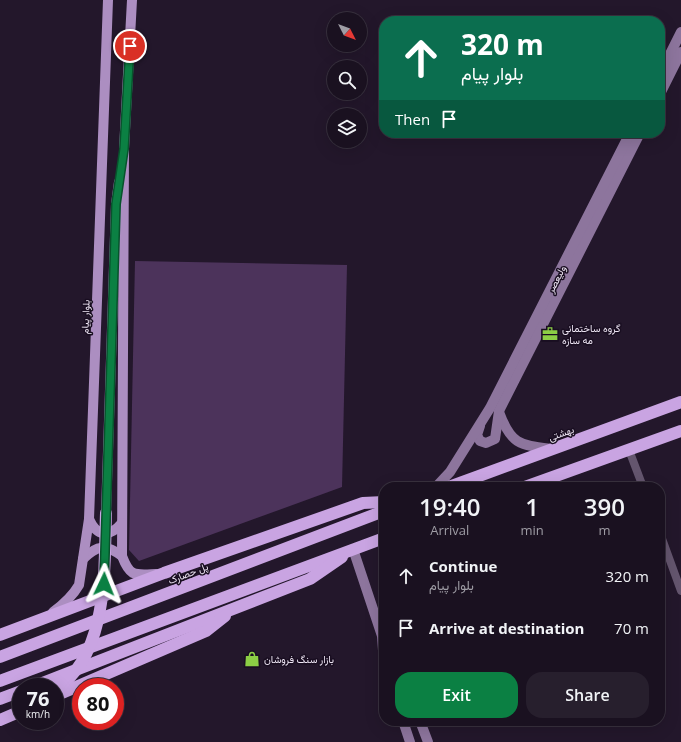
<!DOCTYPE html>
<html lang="en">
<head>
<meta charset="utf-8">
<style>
  body { margin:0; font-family:"Open Sans",Vazirmatn,sans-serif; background:#271f2d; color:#f1f3f6; height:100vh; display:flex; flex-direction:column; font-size:15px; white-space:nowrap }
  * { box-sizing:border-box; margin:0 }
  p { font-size:13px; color:#9f9da5 }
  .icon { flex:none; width:22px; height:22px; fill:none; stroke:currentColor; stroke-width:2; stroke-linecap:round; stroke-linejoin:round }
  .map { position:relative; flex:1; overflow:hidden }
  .sheet { position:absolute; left:379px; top:482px; width:286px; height:244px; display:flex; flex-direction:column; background:#1a1120; border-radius:16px; box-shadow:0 4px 16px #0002,0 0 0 1px #38313e }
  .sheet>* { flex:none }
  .banner { position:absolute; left:379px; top:16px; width:286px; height:122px; border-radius:16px; box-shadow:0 4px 16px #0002,0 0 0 1px #38313e; background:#0b6e4f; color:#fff; overflow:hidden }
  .needle { width:26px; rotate:132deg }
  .tools { position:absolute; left:327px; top:12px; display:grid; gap:8px }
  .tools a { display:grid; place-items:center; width:40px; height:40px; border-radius:50%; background:#1a1120; box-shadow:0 4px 16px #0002,0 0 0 1px #38313e; font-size:20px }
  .speed { position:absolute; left:12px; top:678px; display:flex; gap:8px; font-size:20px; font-weight:700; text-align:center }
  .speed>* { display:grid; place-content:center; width:52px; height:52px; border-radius:50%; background:#1a1120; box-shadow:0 4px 16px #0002,0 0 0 1px #38313e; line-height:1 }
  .speed small { font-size:10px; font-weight:400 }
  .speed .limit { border:6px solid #d22; background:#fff; color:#111 }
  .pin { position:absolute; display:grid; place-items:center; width:34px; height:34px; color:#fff; margin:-17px; border:2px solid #fff; border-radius:50%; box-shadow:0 1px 4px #0007 }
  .me { position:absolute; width:44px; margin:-22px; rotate:2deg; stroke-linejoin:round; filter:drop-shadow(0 0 3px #0008) }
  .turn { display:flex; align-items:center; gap:14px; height:84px; padding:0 16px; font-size:18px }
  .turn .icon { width:52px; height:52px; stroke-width:2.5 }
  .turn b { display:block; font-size:28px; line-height:34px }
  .then { display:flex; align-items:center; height:38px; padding:0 16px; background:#0003; gap:8px; font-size:15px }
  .eta { display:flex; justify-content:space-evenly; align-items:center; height:68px; text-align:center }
  .eta b { font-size:24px; font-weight:600; line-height:28px }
  .button { display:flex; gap:8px; margin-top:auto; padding:8px 16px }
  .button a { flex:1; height:46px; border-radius:16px; background:#0b8043; color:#fff; font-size:16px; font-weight:600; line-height:46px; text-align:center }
  .button a+a { background:#271f2d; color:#f1f3f6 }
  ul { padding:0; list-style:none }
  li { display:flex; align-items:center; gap:12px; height:52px; padding:0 16px }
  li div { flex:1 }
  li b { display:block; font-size:15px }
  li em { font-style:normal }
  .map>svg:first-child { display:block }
  .green { fill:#4c335b }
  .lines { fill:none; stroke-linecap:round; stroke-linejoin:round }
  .street { stroke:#64556e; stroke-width:8 }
  .secondary { stroke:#8d759d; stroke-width:10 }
  .primary { stroke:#ac8ec1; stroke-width:10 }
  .highway { stroke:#c9a4e2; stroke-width:12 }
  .highway-bridge { stroke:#c9a4e2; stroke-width:12 }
  .route-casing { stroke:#07532c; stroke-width:10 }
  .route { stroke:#0b8043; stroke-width:7 }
  .labels { text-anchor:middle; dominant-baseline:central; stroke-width:3; stroke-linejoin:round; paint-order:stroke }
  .street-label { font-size:10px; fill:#eee6f4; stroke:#190e21 }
  .poi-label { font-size:10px; fill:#eee6f4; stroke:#190e21; text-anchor:start }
</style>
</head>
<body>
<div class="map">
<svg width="681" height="742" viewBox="0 0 681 742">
  <rect width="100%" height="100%" fill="#23172b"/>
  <polygon class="green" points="135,261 347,265 342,487 139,561 129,550"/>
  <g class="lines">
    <g class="street">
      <polyline points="629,450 643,487"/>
      <polyline points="660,533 681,591"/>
    </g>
    <g class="secondary">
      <polyline points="660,74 681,32"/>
      <polyline points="660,94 681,52"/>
      <path d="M499 412C511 445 520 445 553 449"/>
      <polyline points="480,426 477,435 480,441 486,443 495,439 499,411 640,133"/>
      <polyline points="436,487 450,472 490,408 630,133"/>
      <polyline points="353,549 382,636 384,665"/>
      <polyline points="403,721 410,742"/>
      <polyline points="420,721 428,742"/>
    </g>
    <g class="primary">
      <path d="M132 0 124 149 122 556C130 577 134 575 156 574"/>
      <polyline points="106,513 116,204 119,182"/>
      <path d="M89 519C97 537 109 538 122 523"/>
      <path d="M83 559C97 545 106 544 122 556"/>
      <path d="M53 612C64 604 72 597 79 585L89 519 108 0"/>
    </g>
    <g class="highway">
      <polyline points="449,487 681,402"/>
      <polyline points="525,487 681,431"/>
      <polyline points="0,635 164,573 363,503 384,502"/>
      <polyline points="0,657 384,511"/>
      <polyline points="0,681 384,538"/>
      <polyline points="32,687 310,579 342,557"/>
      <polyline points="55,696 206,631 225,616"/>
      <polyline points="0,699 21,691"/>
      <polyline points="0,720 21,711"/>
    </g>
    <path class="highway-bridge" d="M55 690C109 654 104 571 106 513"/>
  </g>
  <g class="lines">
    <defs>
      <polyline id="route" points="104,584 116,204 124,149 130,46"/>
    </defs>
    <use href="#route" class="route-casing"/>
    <use href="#route" class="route"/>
  </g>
  <defs>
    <symbol id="office-bare" viewBox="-9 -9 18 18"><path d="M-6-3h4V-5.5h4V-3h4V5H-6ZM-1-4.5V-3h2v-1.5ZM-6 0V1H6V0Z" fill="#8cce45" stroke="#190e21" stroke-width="2.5" paint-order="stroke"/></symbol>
    <symbol id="shop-bare" viewBox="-9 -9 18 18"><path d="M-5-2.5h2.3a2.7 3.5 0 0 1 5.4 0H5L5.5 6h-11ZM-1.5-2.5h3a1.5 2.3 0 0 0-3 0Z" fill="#8cce45" stroke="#190e21" stroke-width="2.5" paint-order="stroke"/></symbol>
  </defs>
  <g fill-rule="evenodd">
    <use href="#office-bare" x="539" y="323" width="22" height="22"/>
    <use href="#shop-bare" x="241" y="648" width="22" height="22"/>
  </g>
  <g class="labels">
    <g class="street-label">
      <text transform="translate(556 279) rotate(-63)">ولیعصر</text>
      <text transform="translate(85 317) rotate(-88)">بلوار پیام</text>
      <text transform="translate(561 433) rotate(-20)">بهشتی</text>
      <text transform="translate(188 573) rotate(-21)">پل حصارک</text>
    </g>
    <g class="poi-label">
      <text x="562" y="328">گروه ساختمانی<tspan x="562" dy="12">مه سازه</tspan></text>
      <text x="264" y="659">بازار سنگ فروشان</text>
    </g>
  </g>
</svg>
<div class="tools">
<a><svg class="needle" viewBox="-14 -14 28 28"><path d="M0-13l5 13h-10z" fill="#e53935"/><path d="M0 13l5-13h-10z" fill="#9f9da5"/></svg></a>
<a><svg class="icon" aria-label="search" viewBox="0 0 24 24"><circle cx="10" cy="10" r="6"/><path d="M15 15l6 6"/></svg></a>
<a><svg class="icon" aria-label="layers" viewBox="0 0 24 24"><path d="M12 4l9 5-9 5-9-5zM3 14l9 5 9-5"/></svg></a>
</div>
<div class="speed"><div>76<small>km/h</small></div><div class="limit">80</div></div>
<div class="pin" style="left:130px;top:46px;background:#d93025"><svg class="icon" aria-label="arrive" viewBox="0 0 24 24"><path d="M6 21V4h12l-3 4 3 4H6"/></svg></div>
<svg class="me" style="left:104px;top:584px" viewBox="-20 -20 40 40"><path d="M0-17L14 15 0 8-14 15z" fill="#0b8043" stroke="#fff" stroke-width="4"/></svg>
<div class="banner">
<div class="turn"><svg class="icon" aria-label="ahead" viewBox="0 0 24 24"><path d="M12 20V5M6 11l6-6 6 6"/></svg><div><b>320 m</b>بلوار پیام</div></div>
<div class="then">Then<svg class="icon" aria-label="arrive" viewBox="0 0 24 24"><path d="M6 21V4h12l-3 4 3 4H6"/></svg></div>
</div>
<section class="sheet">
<div class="eta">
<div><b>19:40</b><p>Arrival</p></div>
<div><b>1</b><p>min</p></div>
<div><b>390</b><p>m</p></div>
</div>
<ul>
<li><svg class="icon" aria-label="ahead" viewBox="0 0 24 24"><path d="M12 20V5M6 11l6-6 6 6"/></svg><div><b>Continue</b><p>بلوار پیام</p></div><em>320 m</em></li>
<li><svg class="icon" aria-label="arrive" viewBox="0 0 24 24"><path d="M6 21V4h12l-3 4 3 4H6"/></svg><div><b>Arrive at destination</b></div><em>70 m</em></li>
</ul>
<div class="button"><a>Exit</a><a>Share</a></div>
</section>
</div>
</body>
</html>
